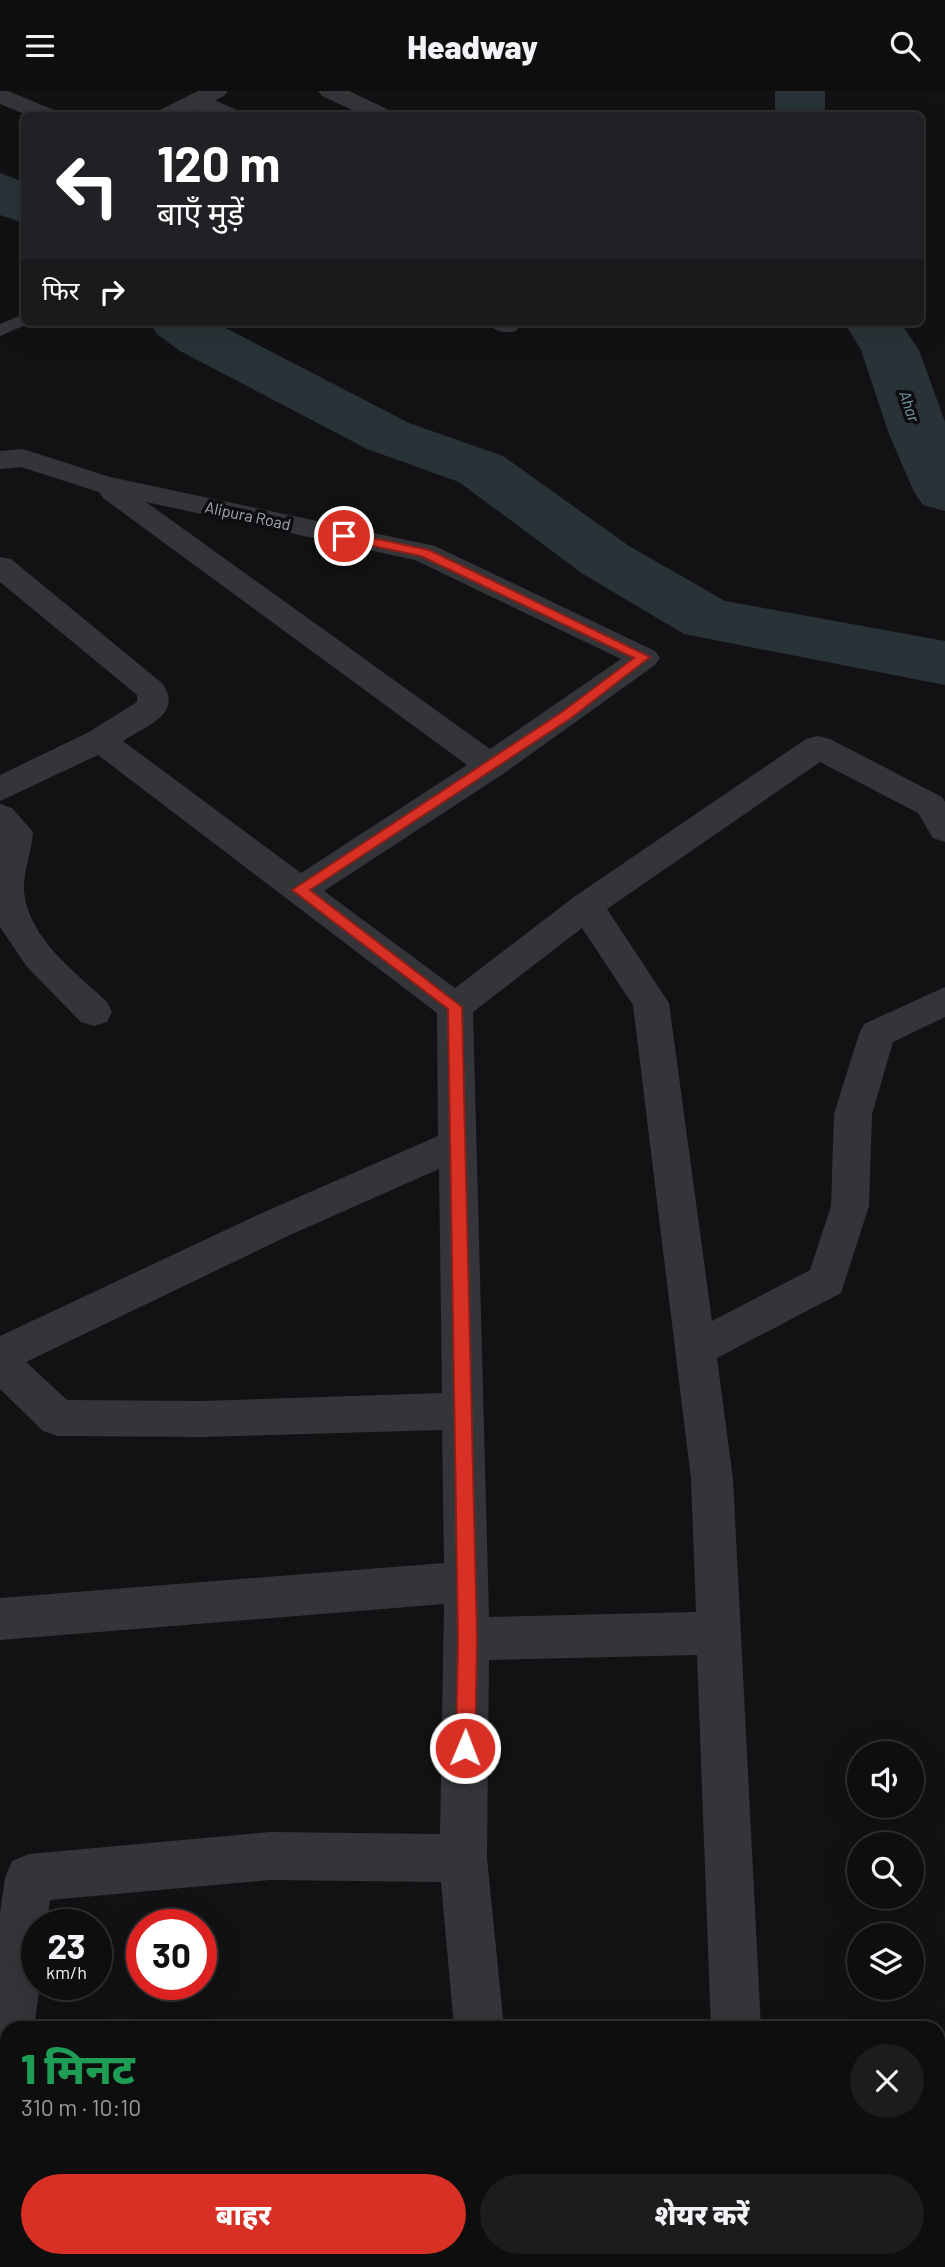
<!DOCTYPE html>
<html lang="hi">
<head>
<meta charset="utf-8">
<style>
  body { margin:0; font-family:Barlow,"Noto Sans Devanagari",sans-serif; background:#1c1c1d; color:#f1f3f6; height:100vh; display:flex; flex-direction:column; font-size:26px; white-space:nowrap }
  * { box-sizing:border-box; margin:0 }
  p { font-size:23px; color:#9b9c9e }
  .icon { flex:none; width:38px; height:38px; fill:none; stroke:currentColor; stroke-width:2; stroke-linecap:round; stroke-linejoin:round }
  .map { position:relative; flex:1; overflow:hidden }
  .side { position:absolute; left:0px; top:1930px; width:945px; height:247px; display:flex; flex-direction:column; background:#0e0e0f; border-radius:21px 21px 0 0; box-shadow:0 7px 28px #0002,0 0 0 2px #2e2e2f }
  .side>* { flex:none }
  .guide { position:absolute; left:21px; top:21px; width:903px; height:214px; border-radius:10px; box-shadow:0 7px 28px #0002,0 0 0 2px #2e2e2f; background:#202124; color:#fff; overflow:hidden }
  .tools { position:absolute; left:847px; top:1650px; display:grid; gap:14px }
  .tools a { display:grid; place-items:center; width:77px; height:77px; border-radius:50%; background:#0e0e0f; box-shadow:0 7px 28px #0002,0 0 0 2px #2e2e2f; font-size:35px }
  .speed { position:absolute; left:21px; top:1818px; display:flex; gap:14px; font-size:35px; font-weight:700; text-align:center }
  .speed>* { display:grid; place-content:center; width:91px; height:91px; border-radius:50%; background:#0e0e0f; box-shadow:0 7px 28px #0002,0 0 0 2px #2e2e2f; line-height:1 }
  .speed small { font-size:18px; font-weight:400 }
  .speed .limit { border:10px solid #d22; background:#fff; color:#111 }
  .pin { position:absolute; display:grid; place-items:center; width:60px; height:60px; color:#fff; margin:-30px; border:4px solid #fff; border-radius:50%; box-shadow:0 2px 7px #0007 }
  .me { position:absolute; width:77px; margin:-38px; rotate:1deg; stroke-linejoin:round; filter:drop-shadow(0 0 5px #0008) }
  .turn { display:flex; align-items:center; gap:24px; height:147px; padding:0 21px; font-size:32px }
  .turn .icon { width:91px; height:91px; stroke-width:2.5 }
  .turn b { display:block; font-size:49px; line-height:60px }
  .then { display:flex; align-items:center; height:66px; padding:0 21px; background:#0003; gap:14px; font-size:26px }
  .round { display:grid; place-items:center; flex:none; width:74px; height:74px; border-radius:37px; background:#1c1c1d }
  .overview { display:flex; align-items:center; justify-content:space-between; height:119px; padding:0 21px }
  h1 { font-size:42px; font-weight:800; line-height:52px; color:#1e9e55 }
  .primary-button { display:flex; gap:14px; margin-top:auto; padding:14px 21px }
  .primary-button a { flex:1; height:80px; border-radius:42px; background:#d93025; color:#fff; font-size:28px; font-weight:800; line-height:80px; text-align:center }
  .primary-button a+a { background:#1c1c1d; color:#f1f3f6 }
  header { display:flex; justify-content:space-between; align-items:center; height:91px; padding:0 21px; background:#0e0e0f; font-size:32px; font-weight:800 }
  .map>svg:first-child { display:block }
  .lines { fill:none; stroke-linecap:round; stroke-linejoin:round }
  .river { fill:#293337; fill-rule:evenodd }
  .service { fill:#333539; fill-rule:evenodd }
  .minor { fill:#333539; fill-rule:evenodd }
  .tertiary { fill:#333539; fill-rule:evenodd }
  .route { fill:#d93025; stroke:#8d1f18; stroke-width:2 }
  .labels { text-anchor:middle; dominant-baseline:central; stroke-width:7; stroke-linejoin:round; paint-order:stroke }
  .far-water-label { font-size:16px; font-style:italic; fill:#7b9faf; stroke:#0d0d0f }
  .far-street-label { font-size:16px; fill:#a4abb4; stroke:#0d0d0f }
</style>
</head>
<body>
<header><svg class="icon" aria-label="menu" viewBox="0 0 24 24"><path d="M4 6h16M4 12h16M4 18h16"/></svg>Headway<svg class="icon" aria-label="search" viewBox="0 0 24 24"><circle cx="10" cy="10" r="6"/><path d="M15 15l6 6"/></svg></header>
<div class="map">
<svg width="945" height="2176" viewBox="0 0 945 2176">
  <rect width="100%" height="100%" fill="#121214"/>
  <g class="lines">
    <g class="river">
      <rect x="775" y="0" width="50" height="24"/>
      <polygon points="0,82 24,91 24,132 0,124"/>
      <polygon points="149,231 214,231 409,332 503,365 629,455 725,510 945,550 945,594 684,543 583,483 459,391 367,358 180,260 157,243"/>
      <polygon points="844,231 900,231 919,259 945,331 945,420 923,414 914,401 889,343 861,259"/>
    </g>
    <polygon class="service" points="24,223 24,231 30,232 0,245 0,233"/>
    <g class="minor">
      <polygon points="318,0 349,0 389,19 393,24 363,24 322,5"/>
      <path d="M198 2 237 19 241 24C223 26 198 26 186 9L190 4Z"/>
      <path d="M487 231H518L520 234 516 240C505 243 494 241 487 231Z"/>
      <path d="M23 358 110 386 435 455 655 560 660 567 655 574 503 683 324 800 455 897 574 806 806 648 818 645 830 648 942 706 945 711V751L933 747 918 722 820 671 607 818 669 912 712 1230 810 1179 831 1115 834 1023 859 943 864 933 945 896V926L893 951 872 1023 869 1115 841 1202 717 1267 733 1388 761 1937H711L697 1564 489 1569 487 1767 504 1937H454L441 1791 270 1789 50 1809 47 1834H37V1894H40L34 1937H7V2058H0V1822L5 1787 12 1770 29 1763 270 1741 440 1743 444 1513 0 1549V1507L444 1472 442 1339 202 1346 58 1345 43 1340 0 1298V1245L262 1122 438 1045 437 922 98 664 0 710V684L89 641 137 611V604L0 491V466L11 468 163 593C183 624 145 635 123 650L301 782 467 674 103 407 99 401 21 376 0 378V360ZM146 411 415 469 621 568 490 658ZM582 837 633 914 691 1388 696 1521 489 1526 473 921ZM439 1078 442 1302 202 1310 67 1309 26 1271 290 1144Z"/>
      <path d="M0 713 12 717 33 741C32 761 23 780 24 800 28 847 75 881 107 911L112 921 107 931 94 935 81 931 27 876 0 836Z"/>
      <rect x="447" y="2170" width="54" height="6"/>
      <rect x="720" y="2170" width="54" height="6"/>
    </g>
    <g class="tertiary">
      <polygon points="0,0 8,0 54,19 58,24 27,24 0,13"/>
      <polygon points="198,0 228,0 224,5 185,24 156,24 160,19"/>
    </g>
  </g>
  <polygon class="route" points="344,441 429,459 650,566 571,627 310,799 462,916 477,1548 475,1657 472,1664 465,1667 459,1664 456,1657 458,1548 448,918 292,799 562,621 634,567 421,465 339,448 339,442"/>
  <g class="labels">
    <g class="far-water-label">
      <text transform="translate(910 315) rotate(71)">Ahar</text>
    </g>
    <g class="far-street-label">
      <text transform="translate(248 424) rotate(12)">Alipura Road</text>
    </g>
  </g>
</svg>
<div class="tools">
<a><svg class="icon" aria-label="sound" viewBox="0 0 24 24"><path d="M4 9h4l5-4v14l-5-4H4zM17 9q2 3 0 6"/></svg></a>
<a><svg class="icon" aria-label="search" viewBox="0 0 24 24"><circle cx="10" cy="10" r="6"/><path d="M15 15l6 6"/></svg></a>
<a><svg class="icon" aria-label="layers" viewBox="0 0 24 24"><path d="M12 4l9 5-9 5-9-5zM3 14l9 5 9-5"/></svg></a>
</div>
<div class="speed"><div>23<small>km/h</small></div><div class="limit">30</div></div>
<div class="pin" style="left:344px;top:445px;background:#d93025"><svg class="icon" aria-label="arrive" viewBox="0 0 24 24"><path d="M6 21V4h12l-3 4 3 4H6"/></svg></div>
<svg class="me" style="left:465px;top:1657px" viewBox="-20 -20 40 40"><circle r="17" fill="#d93025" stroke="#fff" stroke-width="3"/><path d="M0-11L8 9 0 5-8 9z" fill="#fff"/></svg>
<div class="guide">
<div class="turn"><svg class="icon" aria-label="left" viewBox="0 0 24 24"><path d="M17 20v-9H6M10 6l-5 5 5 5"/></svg><div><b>120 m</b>बाएँ मुड़ें</div></div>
<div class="then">फिर<svg class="icon" aria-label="right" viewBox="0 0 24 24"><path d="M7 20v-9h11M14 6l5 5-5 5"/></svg></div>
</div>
<section class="side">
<div class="overview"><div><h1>1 मिनट</h1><p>310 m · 10:10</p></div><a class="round"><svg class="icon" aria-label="close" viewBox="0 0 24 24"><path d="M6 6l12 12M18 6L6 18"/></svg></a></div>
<div class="primary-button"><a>बाहर</a><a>शेयर करें</a></div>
</section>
</div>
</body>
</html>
